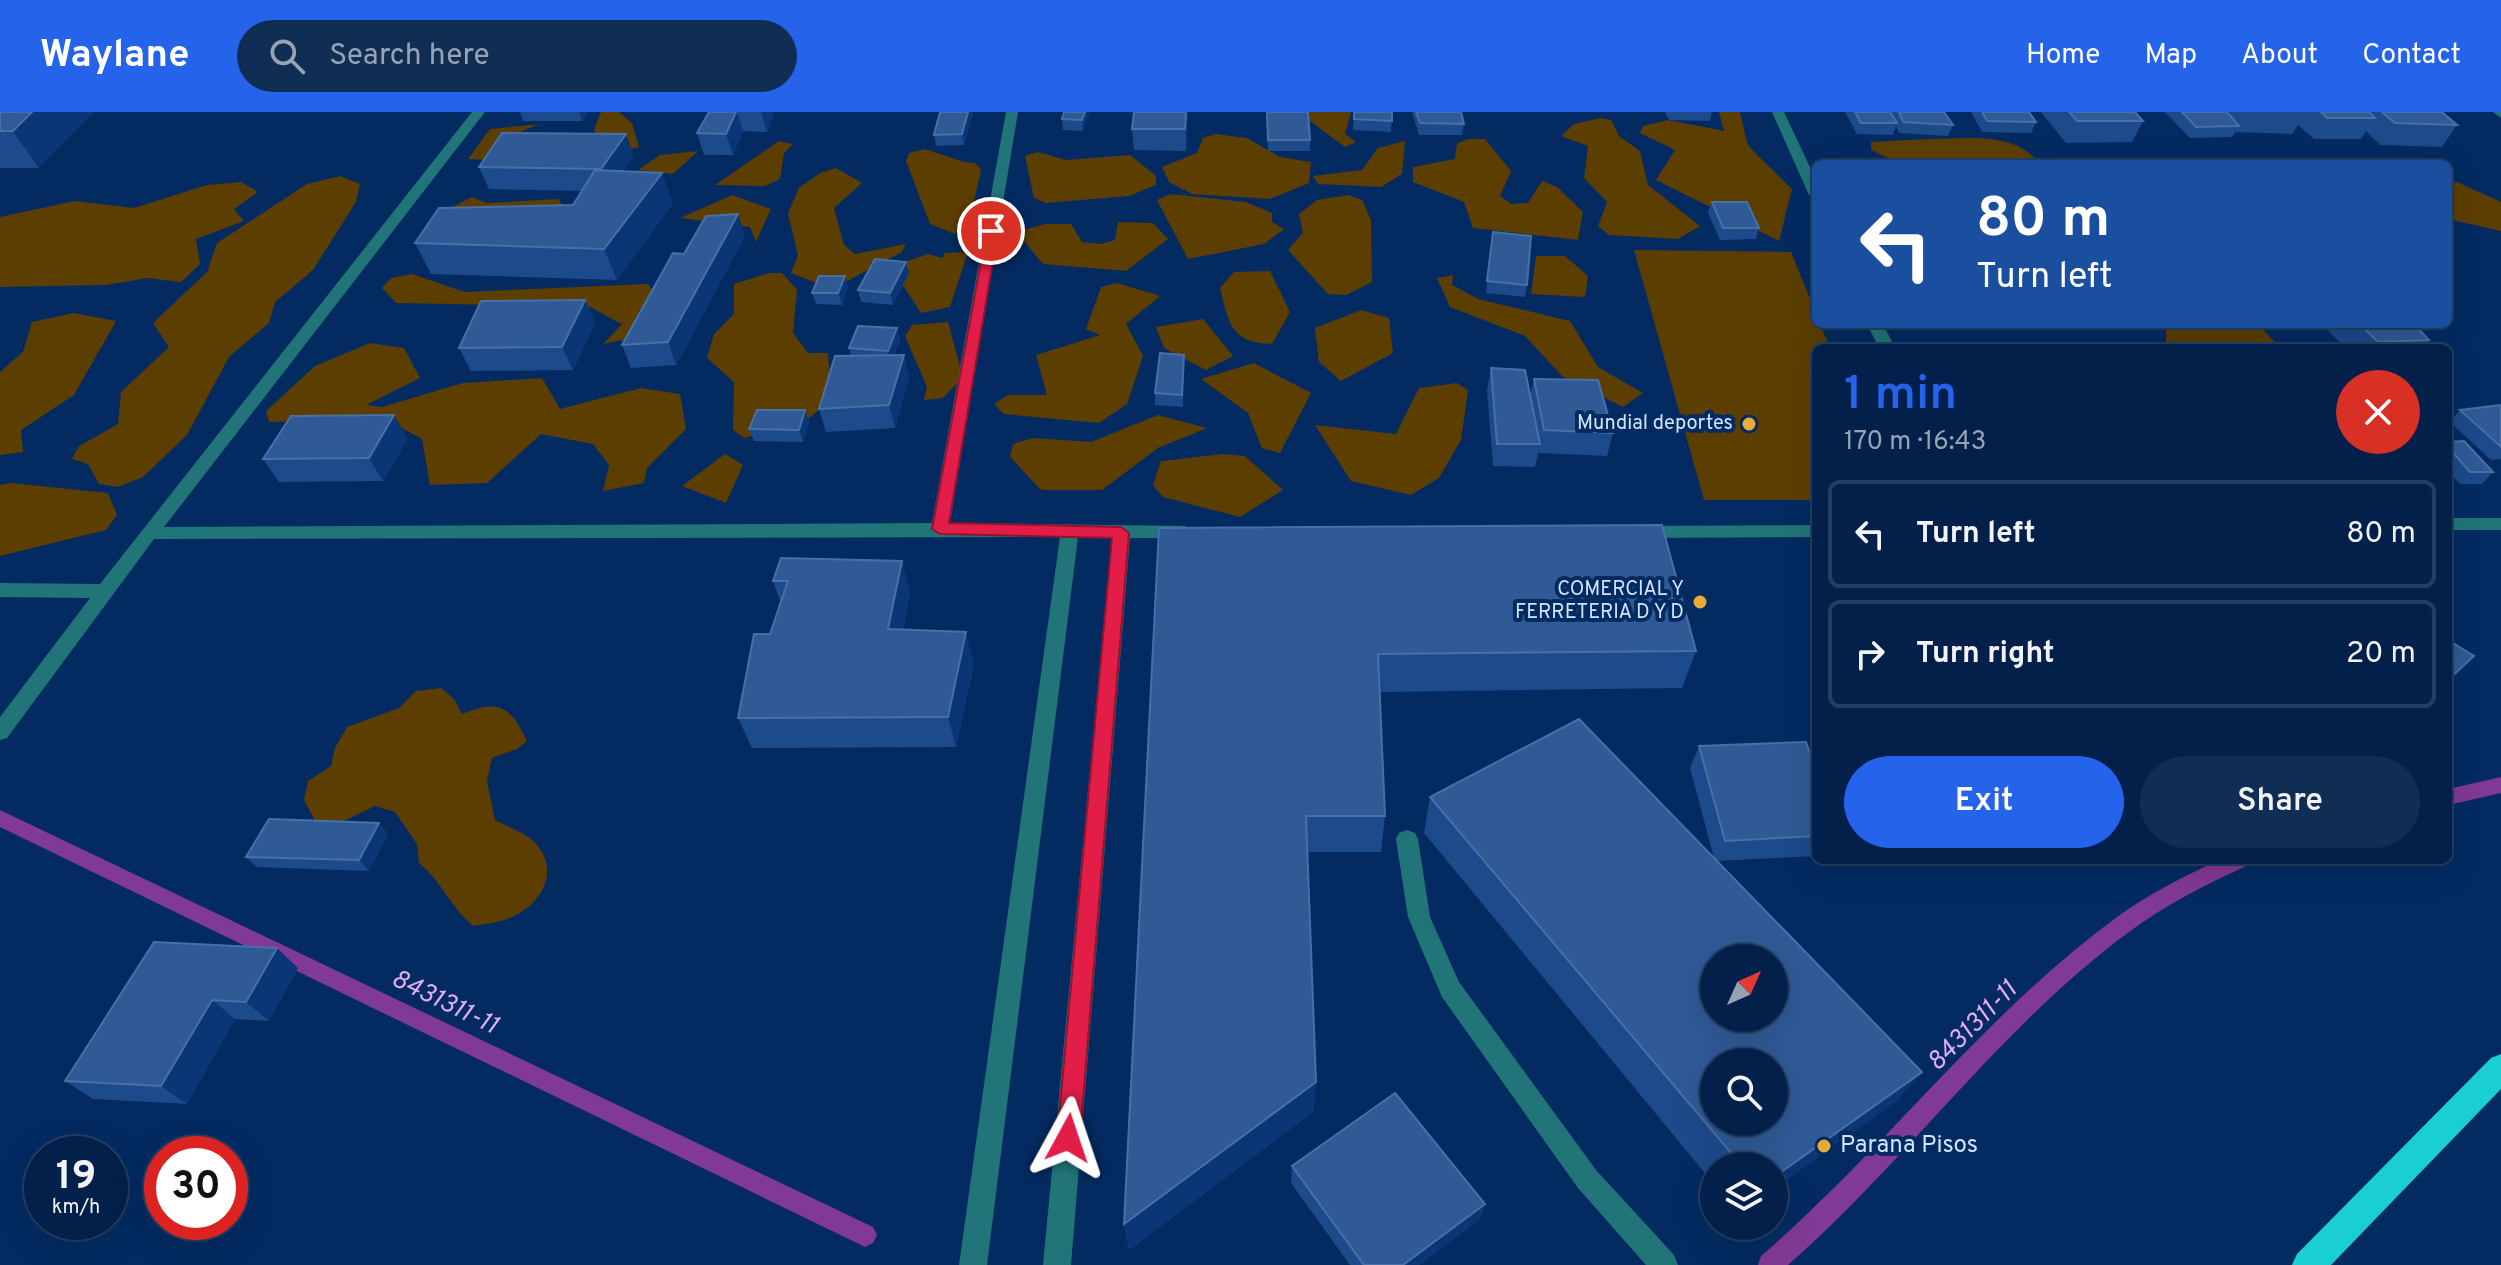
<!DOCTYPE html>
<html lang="en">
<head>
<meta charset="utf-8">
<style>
  body { margin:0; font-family:Overpass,sans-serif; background:#102d54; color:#f1f3f6; height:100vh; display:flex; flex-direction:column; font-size:30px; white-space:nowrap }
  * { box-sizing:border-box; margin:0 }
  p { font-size:26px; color:#96a3b5 }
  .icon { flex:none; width:44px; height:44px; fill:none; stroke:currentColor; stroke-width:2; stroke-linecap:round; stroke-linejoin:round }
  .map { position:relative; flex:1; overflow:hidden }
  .panel { position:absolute; left:1812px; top:232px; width:640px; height:520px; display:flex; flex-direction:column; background:#02204a; border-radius:12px; box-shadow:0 8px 32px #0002,0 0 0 2px #233e62 }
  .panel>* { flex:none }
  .hud { position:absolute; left:1812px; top:48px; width:640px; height:168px; border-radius:12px; box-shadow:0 8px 32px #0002,0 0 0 2px #233e62; background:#1a4fa0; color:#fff; overflow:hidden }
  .needle { width:52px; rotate:45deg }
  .controls { position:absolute; left:1700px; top:832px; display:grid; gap:16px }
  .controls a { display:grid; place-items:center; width:88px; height:88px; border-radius:50%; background:#02204a; box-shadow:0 8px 32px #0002,0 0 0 2px #233e62; font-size:40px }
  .speed { position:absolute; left:24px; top:1024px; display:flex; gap:16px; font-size:40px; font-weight:700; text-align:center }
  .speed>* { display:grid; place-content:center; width:104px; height:104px; border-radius:50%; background:#02204a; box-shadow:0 8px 32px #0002,0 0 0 2px #233e62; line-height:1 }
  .speed small { font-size:20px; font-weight:400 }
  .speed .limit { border:12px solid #d22; background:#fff; color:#111 }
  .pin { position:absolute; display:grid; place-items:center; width:68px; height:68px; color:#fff; margin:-34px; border:4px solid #fff; border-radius:50%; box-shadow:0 2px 8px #0007 }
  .me { position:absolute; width:88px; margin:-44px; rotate:5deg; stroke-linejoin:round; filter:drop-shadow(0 0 6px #0008) }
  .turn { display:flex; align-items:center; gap:28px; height:168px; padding:0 32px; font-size:36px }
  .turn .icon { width:104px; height:104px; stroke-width:2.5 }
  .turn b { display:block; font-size:56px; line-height:68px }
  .round { display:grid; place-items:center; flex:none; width:84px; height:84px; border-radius:42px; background:#102d54 }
  .summary { display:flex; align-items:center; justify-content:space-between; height:136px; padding:0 32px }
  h1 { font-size:48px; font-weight:600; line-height:60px; color:#2563eb }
  .cta { display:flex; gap:16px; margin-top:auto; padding:16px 32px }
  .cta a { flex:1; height:92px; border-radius:48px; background:#2563eb; color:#fff; font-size:32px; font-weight:600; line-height:92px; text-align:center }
  .cta a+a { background:#102d54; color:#f1f3f6 }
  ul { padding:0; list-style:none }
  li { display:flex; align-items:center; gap:24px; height:108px; margin:0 16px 12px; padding:0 16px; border:4px solid #233e62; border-radius:12px }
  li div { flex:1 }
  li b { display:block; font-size:30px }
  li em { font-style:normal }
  header { display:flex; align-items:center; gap:48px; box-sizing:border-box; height:112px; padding:0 40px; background:#2563eb; color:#fff }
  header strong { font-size:38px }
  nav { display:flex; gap:44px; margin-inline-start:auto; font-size:28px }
  .search { width:560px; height:72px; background:#102d54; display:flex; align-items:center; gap:20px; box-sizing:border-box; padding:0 28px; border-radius:44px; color:#96a3b5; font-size:30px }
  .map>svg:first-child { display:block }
  .green { fill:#5c3e00 }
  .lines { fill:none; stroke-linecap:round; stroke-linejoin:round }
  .stream { fill:#803994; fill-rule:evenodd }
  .minor { fill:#217578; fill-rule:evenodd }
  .highway { fill:#19cfd4; fill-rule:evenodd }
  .wall { fill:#1c4a8a }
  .shaded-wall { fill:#0a3675 }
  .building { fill:#2f5a96; stroke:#4870a7; stroke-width:2; fill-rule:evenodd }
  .route { fill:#e11d48; stroke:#92132f; stroke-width:2 }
  .poi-dot { fill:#e9ab38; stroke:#032b62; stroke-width:3 }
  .labels { text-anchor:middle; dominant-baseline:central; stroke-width:8; stroke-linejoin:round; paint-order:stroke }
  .poi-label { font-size:20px; fill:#d1e3ff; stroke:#032b62; text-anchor:end }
  .near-poi-label { font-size:24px; fill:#d1e3ff; stroke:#032b62; text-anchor:start }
  .near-water-label { font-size:26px; font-style:italic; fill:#e2adf2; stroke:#032b62 }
</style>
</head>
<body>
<header>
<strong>Waylane</strong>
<div class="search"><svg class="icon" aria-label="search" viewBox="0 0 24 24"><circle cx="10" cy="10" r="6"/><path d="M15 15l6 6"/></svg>Search here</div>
<nav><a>Home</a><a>Map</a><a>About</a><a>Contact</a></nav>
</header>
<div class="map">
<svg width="2501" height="1153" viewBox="0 0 2501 1153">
  <rect width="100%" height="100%" fill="#032b62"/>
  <g class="green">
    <polygon points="601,0 619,0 632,11 639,35 623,39 605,31 594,18"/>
    <polygon points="1292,0 1351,0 1345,22 1356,30 1345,35 1302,3"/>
    <polygon points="1719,0 1740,0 1747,31 1753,39 1792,77 1779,129 1656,68 1675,38 1640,21 1643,14 1669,8 1724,19"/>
    <polygon points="1600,6 1611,8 1619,24 1640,39 1648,73 1700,114 1678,127 1609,123 1598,114 1607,90 1584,66 1588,34 1561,24 1574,12"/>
    <polygon points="539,12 520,20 490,48 468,47 490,17"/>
    <polygon points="1216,22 1247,26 1280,45 1311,50 1309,71 1270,87 1192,82 1169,70 1162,55 1197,41 1203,26"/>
    <polygon points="1469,27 1485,27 1511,59 1500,84 1511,92 1528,91 1542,69 1557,75 1583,100 1578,128 1473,116 1464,90 1413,70 1413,55 1455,47 1457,31"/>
    <path d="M1930 27C1967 27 2014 19 2039 51L1901 52 1871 38V30Z"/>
    <polygon points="779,29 793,32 784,41 780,67 765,74 715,73"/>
    <polygon points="1405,29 1402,62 1381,75 1318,72 1313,64 1362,58 1378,36"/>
    <polygon points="925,37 964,50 975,51 981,58 971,104 955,122 930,112 906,49 909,41"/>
    <polygon points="698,39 673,62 638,58 660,43"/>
    <polygon points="1038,40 1066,48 1130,43 1156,64 1156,73 1129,84 1046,91 1034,86 1025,44"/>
    <polygon points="836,56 862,71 834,96 844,133 855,142 906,132 902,140 832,177 791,161 798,143 788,101 799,76 820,61"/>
    <polygon points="340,64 360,72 356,90 313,158 275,190 269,211 229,245 187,323 143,365 118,375 99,372 88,352 72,347 79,334 118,312 121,280 169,235 153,211 207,160 217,131 307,72"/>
    <polygon points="241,70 258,80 234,97 244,109 196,127 200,152 181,170 148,166 106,173 0,175 0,105 75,89 134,96 207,73"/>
    <polygon points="2457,70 2501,90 2501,119 2448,107 2448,74"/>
    <polygon points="1171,82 1246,90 1272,101 1272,110 1284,117 1264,132 1188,147 1157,88"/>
    <polygon points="732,83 771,97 756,130 750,115 680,106"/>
    <polygon points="1348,83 1362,88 1371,108 1372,170 1346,183 1328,182 1288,138 1303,121 1299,102 1317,88"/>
    <polygon points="472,85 487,91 558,87 569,102 442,100"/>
    <polygon points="1118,110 1153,111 1168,127 1126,159 1043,152 1016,120 1045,112 1071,112 1082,130 1100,132 1115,128"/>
    <polygon points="1634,138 1791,140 1816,201 1816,212 1820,212 1830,236 1816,236 1816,388 1704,388"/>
    <polygon points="968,140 950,195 921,201 891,155 928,142 943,146 944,141"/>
    <polygon points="1536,144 1565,144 1588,164 1585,185 1531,182"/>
    <path d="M1270 159 1290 200 1272 232C1230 231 1229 211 1220 176L1234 160Z"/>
    <polygon points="769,161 782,161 797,178 793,221 808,241 828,241 831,288 804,310 744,326 733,318 734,270 707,246 714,222 734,202 734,172"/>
    <polygon points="412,162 465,180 648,172 654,181 639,225 603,232 622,212 590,195 396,191 382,176 391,166"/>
    <polygon points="1453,163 1452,173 1478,187 1570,209 1598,255 1643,281 1623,295 1562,264 1525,224 1450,195 1437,166"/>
    <polygon points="1117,171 1160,184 1126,212 1143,244 1127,292 1099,311 1004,302 994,292 1008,283 1047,283 1036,243 1100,223 1086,217 1101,175"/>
    <polygon points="1361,198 1389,206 1393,241 1341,269 1319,250 1315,216"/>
    <polygon points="74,201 116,209 74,283 21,318 23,340 0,343 0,260 23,240 32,210"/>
    <polygon points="1203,207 1233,244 1206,258 1164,236 1156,215"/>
    <polygon points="948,210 963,265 943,286 924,288 927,275 905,224 912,213"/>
    <polygon points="2166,212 2258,212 2280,236 2166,236"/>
    <polygon points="370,231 404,236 420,266 366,293 382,295 463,271 542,266 560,297 641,276 680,282 686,317 647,356 644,371 603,379 609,353 593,332 541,322 487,371 430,373 422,327 385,307 269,310 266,299 315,254"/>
    <polygon points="1254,251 1311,281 1280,341 1262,336 1248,301 1201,267"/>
    <polygon points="1457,271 1468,278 1461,328 1439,366 1411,383 1351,369 1315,313 1396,322 1419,276"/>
    <polygon points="1158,303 1207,316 1158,336 1102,378 1041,378 1010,345 1013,332 1033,326 1091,330"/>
    <polygon points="725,342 743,353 726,391 682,374"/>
    <polygon points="1223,342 1245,344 1283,378 1240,405 1163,385 1153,373 1161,349"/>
    <polygon points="11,371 108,381 117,403 106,418 0,444 0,373"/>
    <path d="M441 576 454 587 462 602C498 587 511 594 527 629L517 637 492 646 487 669 495 708C508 715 528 722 537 733 562 763 537 798 504 808 494 811 483 812 473 814 451 795 441 769 419 751L417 732 395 700 375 694 321 720 304 688 308 669 331 654 335 636 347 615 399 596 416 579Z"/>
  </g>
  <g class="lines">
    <g class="stream">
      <polygon points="2501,665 2501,681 2448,693 2448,677"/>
      <polygon points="0,698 873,1115 877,1123 873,1131 865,1135 857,1131 0,715"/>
      <path d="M2219 748H2249L2246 754C2205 773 2165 793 2129 820 2001 914 1908 1048 1788 1153H1758L1761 1144C1884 1038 1982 905 2113 808 2146 783 2183 765 2219 748Z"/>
    </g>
    <g class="minor">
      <polygon points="472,0 485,0 164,415 932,411 1006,0 1018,0 950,411 1185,414 1194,420 1185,426 1130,426 1071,1153 1043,1153 1112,425 1078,425 987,1153 959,1153 1060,425 154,427 7,626 0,628 0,605 90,486 0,485 0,471 100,472"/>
      <polygon points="1772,0 1784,0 1816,68 1816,87 1809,83"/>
      <polygon points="2493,0 2501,0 2501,6"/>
      <polygon points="1867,212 1883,212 1895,236 1879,236"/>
      <rect x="2448" y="406" width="53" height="12"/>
      <polygon points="1816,413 1816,425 1637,426 1628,420 1637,414"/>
      <polygon points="1407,718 1415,721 1418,727 1430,805 1459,870 1596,1058 1674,1143 1678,1153 1646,1153 1578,1076 1442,885 1408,805 1396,727 1399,721"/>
    </g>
    <polygon class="highway" points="2501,942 2501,977 2331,1153 2292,1153 2297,1142 2491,946"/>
  </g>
  <g class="wall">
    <polygon points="0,0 39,56 0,56"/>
    <polygon points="520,0 588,0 582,9 523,9"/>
    <polygon points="709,0 774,0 767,20 743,19 733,43 704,43 697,21"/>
    <polygon points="940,0 973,0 964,33 936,34 934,23"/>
    <polygon points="1064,0 1090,0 1083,19 1063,18 1062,7"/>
    <polygon points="1134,0 1188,0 1186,39 1134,38 1132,17"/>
    <polygon points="1266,0 1310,28 1310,39 1268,39"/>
    <polygon points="1354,0 1392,0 1391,20 1353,18"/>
    <polygon points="1412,0 1461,0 1464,12 1462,23 1419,23"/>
    <polygon points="1665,0 1712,0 1710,9 1669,8"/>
    <polygon points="1845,0 1944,0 1953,13 1948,24 1899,21 1896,14 1893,23 1857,22"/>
    <polygon points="1971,0 2029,0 2036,10 2031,21 1982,20"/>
    <polygon points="2041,0 2135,0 2143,9 2132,30 2066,31"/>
    <polygon points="2165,0 2442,0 2457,13 2442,35 2380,33 2366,19 2361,27 2314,27 2298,13 2292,22 2235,20 2232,25 2190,26"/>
    <polygon points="634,44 623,59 673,91 617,168 431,162 415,131 573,93 582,79 489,77 479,55"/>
    <polygon points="1712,90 1759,116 1756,127 1720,128 1708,101"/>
    <polygon points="1493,120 1527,173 1525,185 1486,181"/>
    <polygon points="745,124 676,253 631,256 622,233"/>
    <polygon points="906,150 909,161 893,193 861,190 858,178"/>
    <polygon points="845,164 848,175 842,193 816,192 812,181"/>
    <polygon points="585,188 595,211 573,258 471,259 459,236"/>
    <polygon points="1968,212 2004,212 2003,214 1969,213"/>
    <polygon points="2322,212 2414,212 2429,228 2423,236 2345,236"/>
    <polygon points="897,216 900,228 894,243 909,265 895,316 826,320 819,297 851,244 849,236"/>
    <polygon points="1184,243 1183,295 1155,293 1155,281"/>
    <polygon points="1491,256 1530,284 1534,267 1613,321 1607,344 1539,341 1539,339 1535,355 1493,354 1487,279"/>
    <polygon points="2501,293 2501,347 2491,348 2450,310 2460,298"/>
    <polygon points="805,298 809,310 803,330 754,329 749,317"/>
    <polygon points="408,326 383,369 279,370 263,347"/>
    <polygon points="2448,330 2493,360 2482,372 2460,372 2448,359"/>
    <polygon points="1159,416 1696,539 1682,576 1380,580 1385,704 1381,740 1307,740 1316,970 1313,1000 1129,1138 1124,1112"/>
    <polygon points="902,449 910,481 903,518 974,551 956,635 752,636 738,606 781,491 773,469"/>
    <polygon points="1699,634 1816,657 1816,744 1717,749 1896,990 1774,1054 1714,1054 1714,1072 1424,721 1430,685 1714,746 1690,656"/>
    <polygon points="379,711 388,722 369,759 257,755 246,745"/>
    <polygon points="154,830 298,856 269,909 235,907 187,992 93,987 65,969"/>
    <polygon points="1292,1054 1485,1092 1479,1108 1419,1153 1350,1153 1291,1071"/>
  </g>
  <g class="shaded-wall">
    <polygon points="32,0 94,0 39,56 13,19"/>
    <polygon points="579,0 588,0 582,9"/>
    <polygon points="736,0 737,0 743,19 733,43 726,22"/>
    <polygon points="761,0 774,0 767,20"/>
    <polygon points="968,0 973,0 964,33 962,22"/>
    <polygon points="1085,0 1090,0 1083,19 1082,8"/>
    <polygon points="1186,0 1188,0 1188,4 1186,39"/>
    <polygon points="626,22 634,44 609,79 601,57"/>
    <polygon points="662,61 673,91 617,168 604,137"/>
    <polygon points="738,102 745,124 676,253 668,230"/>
    <polygon points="906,150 909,161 893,193 890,181"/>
    <polygon points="845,164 848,175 842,193 838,181"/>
    <polygon points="585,188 595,211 573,258 562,235"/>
    <polygon points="897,216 900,228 891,251 888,239"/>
    <polygon points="904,243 909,265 895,316 889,293"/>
    <polygon points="805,298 809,310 803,330 799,318"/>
    <polygon points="394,303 408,326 383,369 369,346"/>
    <polygon points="902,449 910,481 898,549 888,517"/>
    <polygon points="966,520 974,551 956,635 948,605"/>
    <polygon points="379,711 388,722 369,759 359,748"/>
    <polygon points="277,836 298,856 269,909 246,890"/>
    <polygon points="212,888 235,907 187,992 161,974"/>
    <polygon points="1922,960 1896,990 1774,1077 1774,1065"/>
    <polygon points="1316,970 1313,1000 1129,1138 1124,1112"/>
    <polygon points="1485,1092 1479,1108 1419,1153 1403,1153"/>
  </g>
  <g class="building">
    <polygon points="0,0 32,0 13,19 0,19"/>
    <polygon points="709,0 736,0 726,22 697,21"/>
    <polygon points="940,0 968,0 962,22 934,23"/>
    <polygon points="1064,0 1085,0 1082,8 1062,7"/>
    <polygon points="1134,0 1186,0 1185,17 1132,17"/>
    <polygon points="1267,0 1308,0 1310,28 1268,28"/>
    <polygon points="1354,0 1392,0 1392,9 1354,7"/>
    <polygon points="1416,0 1461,0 1464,12 1420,11"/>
    <polygon points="1855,0 1890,0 1897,11 1861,11"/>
    <polygon points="1899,0 1944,0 1953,13 1903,10"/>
    <polygon points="1982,0 2029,0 2036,10 1987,9"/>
    <polygon points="2069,0 2135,0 2143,9 2077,9"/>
    <polygon points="2182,0 2227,0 2239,14 2196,15"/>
    <polygon points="2321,0 2369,0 2375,6 2327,6"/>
    <polygon points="2382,0 2442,0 2457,13 2395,11"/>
    <polygon points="502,21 626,22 601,57 479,55"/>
    <polygon points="595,58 662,61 604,137 415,131 439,96 573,93"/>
    <polygon points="1712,90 1747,90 1759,116 1723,116"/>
    <polygon points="738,102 668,230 622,233 673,141 684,142 706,104"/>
    <polygon points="1493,120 1531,124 1527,173 1487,169"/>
    <polygon points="875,147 906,150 890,181 858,178"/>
    <polygon points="819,164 845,164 838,181 812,181"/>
    <polygon points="585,188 562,235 459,236 481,189"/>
    <polygon points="2360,212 2414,212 2429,228 2378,230"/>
    <polygon points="858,214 897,216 888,239 849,236"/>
    <polygon points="1160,241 1184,243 1182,283 1155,281"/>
    <polygon points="904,243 889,293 819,297 835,244"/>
    <polygon points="1491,256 1525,258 1540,332 1497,332"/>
    <polygon points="1534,267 1598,268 1613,321 1544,318"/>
    <polygon points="2501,293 2501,335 2460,298"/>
    <polygon points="757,298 805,298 799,318 749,317"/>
    <polygon points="394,303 369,346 263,347 291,304"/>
    <polygon points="2464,329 2493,360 2470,360 2448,335 2448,330"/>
    <polygon points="1662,413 1696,539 1378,542 1385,704 1306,704 1316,970 1124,1112 1159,416"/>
    <polygon points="781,446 902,449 888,517 966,520 948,605 738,606 754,522 770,522 788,469 773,469"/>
    <polygon points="2448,528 2474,544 2448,568"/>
    <path d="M1579 607 1922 960 1774 1065V1054H1742L1430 685ZM1714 846H1774V906H1714ZM1714 950H1774V1010H1714Z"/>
    <polygon points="1806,630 1816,657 1816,724 1725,729 1699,634"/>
    <polygon points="269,707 379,711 359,748 246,745"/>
    <polygon points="154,830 277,836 246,890 212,888 161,974 65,969"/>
    <polygon points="1395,981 1485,1092 1403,1153 1364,1153 1292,1054"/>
  </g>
  <polygon class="route" points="987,116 998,119 949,411 1121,415 1129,421 1080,1026 1076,1034 1068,1037 1060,1034 1057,1026 1112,426 940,422 932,417"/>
  <g class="poi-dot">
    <circle cx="1749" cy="312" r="8"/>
    <circle cx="1700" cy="490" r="8"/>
    <circle cx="1824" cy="1034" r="8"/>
  </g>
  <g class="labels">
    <g class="poi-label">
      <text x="1733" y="312">Mundial deportes</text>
      <text x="1684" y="478">COMERCIAL Y<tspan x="1684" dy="23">FERRETERIA D Y D</tspan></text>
    </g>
    <g class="near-poi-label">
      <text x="1840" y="1034">Parana Pisos</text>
    </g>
    <g class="near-water-label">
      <text transform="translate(444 891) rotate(26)">8431311-11</text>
      <text transform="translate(1973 915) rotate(-45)">8431311-11</text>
    </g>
  </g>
</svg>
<div class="controls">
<a><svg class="needle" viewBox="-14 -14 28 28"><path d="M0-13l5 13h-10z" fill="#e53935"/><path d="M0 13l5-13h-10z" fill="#96a3b5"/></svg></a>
<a><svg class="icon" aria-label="search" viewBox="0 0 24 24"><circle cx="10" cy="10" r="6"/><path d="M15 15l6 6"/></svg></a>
<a><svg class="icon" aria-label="layers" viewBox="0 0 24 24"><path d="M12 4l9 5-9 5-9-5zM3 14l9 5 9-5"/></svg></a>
</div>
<div class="speed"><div>19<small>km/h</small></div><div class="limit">30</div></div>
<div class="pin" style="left:991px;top:119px;background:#d93025"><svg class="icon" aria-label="arrive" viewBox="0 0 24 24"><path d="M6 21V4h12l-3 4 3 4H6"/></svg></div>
<svg class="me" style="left:1068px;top:1026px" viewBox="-20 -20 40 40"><path d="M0-17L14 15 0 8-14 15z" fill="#e11d48" stroke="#fff" stroke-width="4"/></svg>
<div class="hud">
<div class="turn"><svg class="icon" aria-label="left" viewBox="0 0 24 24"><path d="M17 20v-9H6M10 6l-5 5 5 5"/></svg><div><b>80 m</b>Turn left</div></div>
</div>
<section class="panel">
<div class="summary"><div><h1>1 min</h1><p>170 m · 16:43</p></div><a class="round" style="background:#d93025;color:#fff"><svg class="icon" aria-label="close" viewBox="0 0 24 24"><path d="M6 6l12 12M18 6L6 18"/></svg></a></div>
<ul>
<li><svg class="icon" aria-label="left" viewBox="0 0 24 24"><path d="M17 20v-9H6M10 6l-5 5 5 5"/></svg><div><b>Turn left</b></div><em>80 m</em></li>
<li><svg class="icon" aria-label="right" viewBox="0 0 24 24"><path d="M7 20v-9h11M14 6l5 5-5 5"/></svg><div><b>Turn right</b></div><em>20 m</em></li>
</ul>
<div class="cta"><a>Exit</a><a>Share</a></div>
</section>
</div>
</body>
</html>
